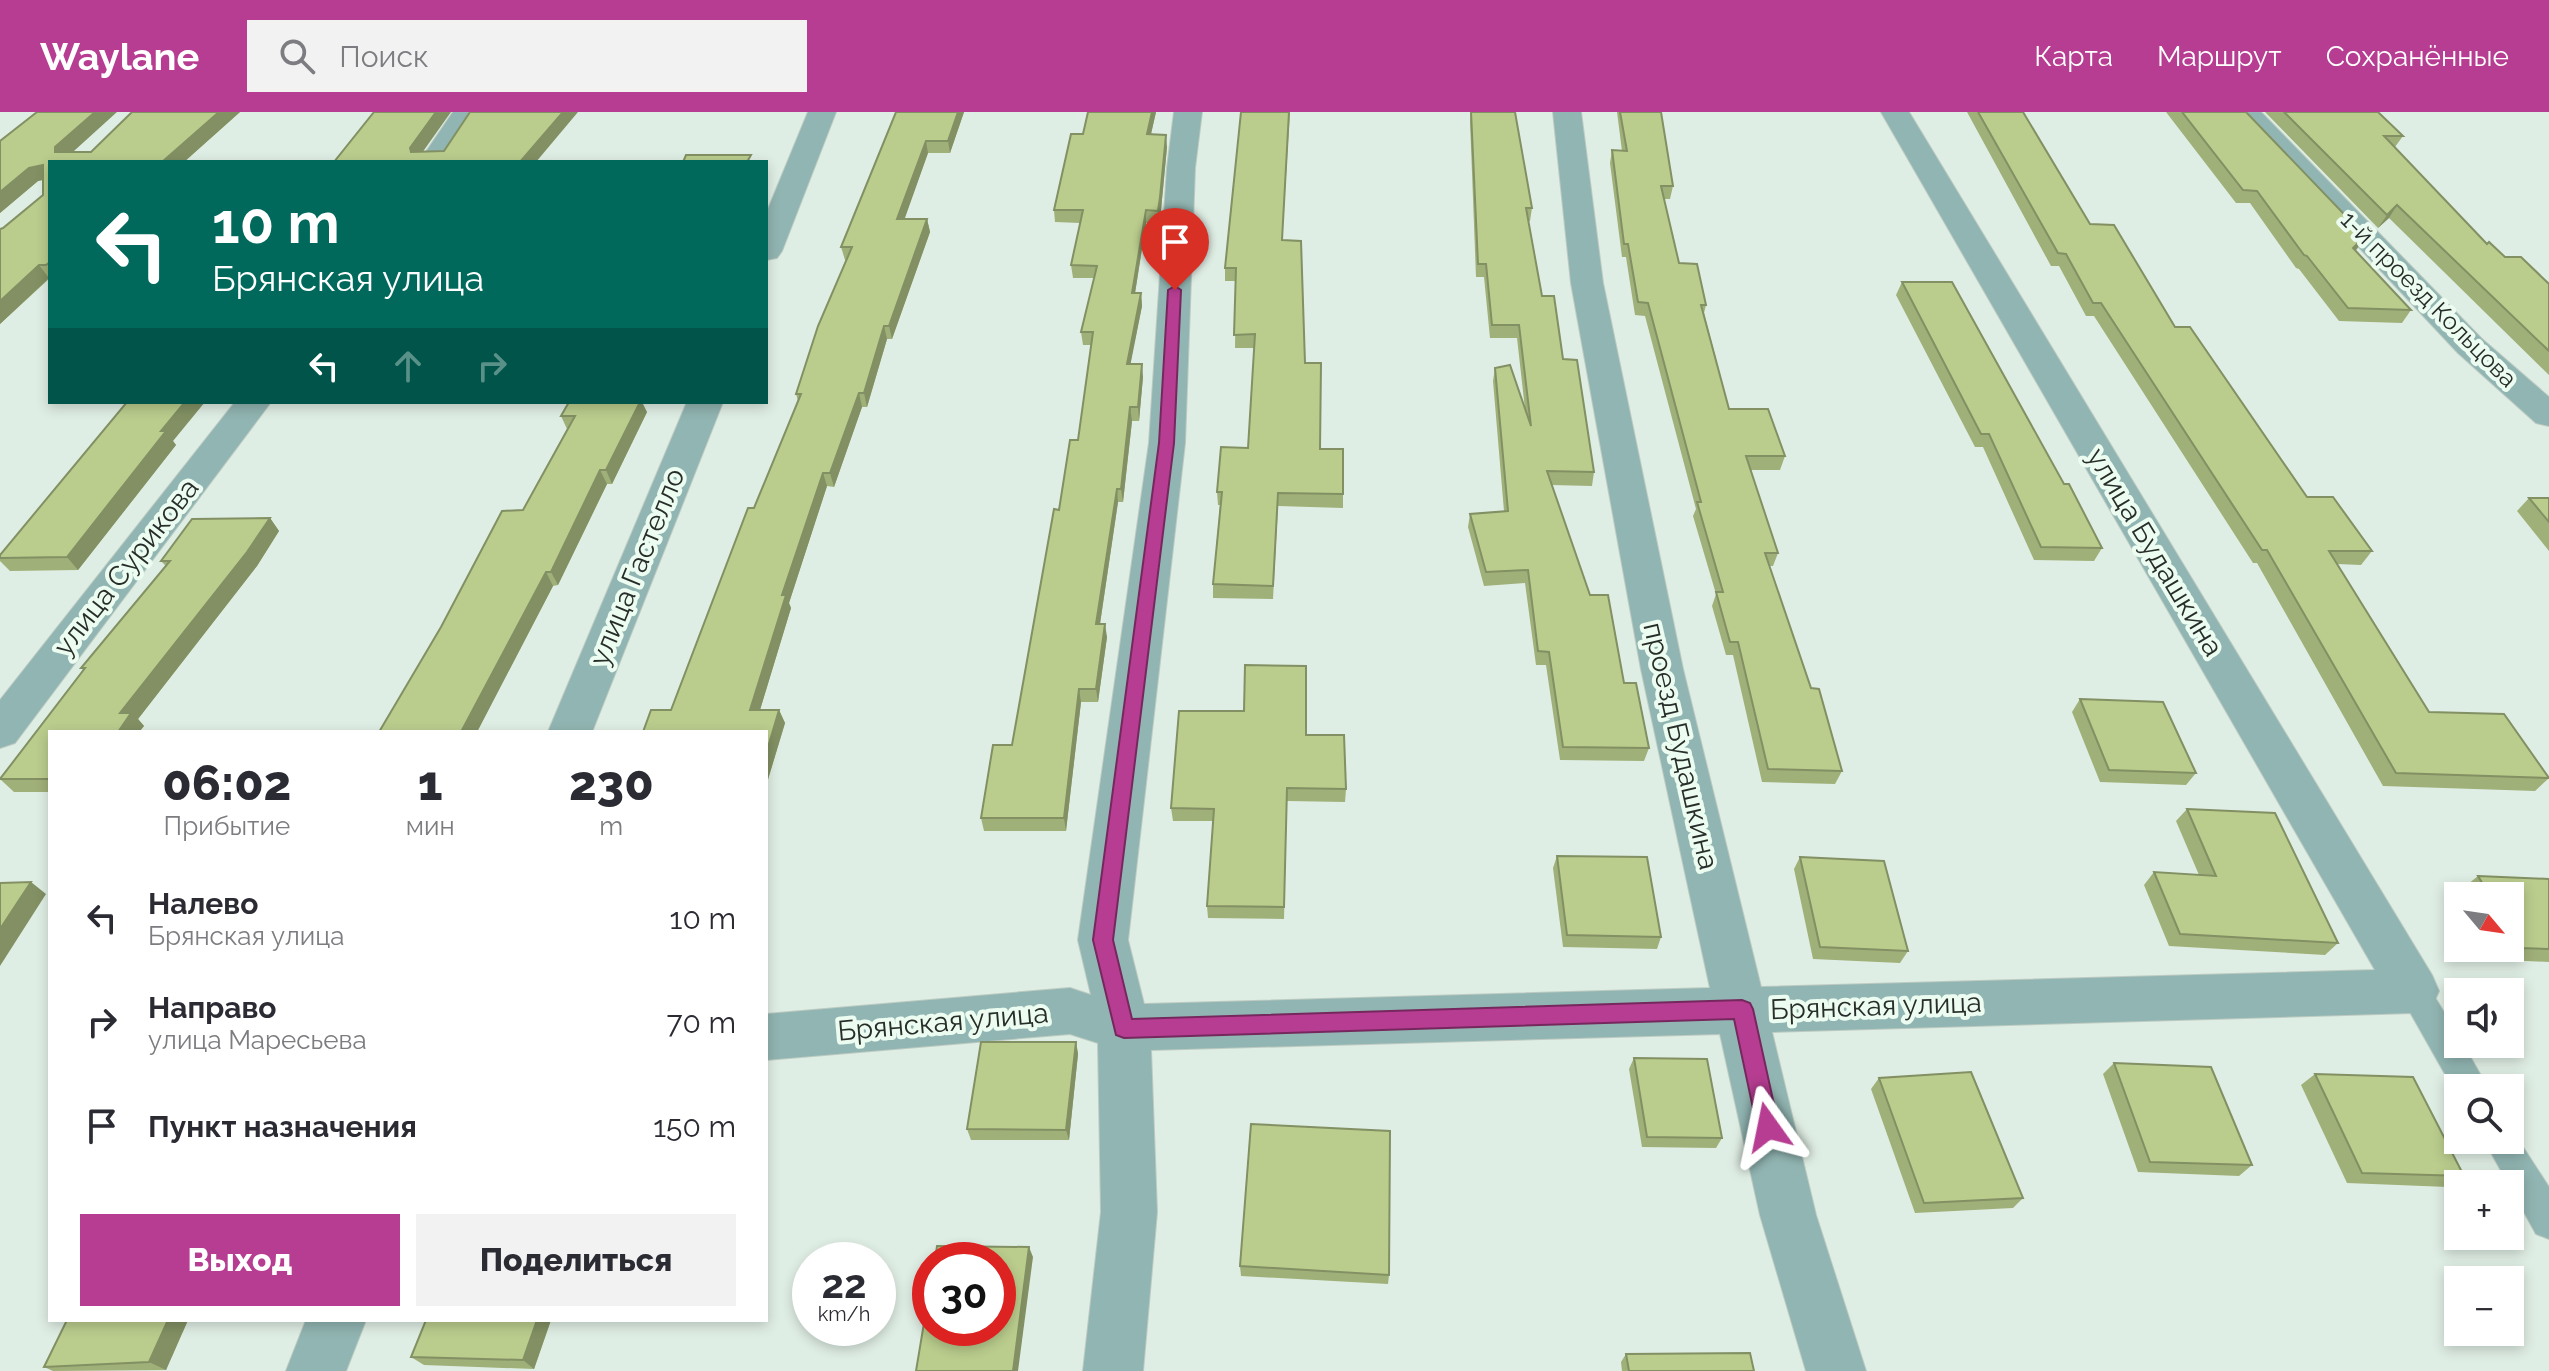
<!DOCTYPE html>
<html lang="ru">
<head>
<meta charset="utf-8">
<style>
  body { margin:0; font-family:Raleway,sans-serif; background:#f2f2f3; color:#2b2b33; height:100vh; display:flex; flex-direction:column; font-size:30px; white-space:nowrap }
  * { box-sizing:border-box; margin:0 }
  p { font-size:26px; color:#7c7c81 }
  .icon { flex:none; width:44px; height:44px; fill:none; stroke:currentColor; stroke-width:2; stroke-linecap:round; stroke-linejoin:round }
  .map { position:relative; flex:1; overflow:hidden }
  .drawer { position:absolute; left:48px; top:618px; width:720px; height:592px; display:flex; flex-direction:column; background:#fff; border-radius:0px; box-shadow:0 4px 12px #0003 }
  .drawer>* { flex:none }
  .banner { position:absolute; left:48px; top:48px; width:720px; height:244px; border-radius:0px; box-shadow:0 4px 12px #0003; background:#00695c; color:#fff; overflow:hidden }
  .needle { width:52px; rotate:119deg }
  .fabs { position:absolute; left:2444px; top:770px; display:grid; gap:16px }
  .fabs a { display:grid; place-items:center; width:80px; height:80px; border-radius:0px; background:#fff; box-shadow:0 4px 12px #0003; font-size:40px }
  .speed { position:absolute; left:792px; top:1130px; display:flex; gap:16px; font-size:40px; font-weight:700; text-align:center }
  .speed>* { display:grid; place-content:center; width:104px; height:104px; border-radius:50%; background:#fff; box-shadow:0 4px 12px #0003; line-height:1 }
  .speed small { font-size:20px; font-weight:400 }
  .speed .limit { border:12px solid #d22; background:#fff; color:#111 }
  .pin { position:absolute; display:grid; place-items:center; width:68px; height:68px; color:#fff; margin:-82px -34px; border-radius:50% 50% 50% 0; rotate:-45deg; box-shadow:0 0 8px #0007 }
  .pin .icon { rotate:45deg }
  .me { position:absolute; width:88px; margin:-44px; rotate:348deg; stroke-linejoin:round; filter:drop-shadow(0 0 6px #0008) }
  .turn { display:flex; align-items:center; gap:28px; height:168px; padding:0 32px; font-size:36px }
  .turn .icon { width:104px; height:104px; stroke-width:2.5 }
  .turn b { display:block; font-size:56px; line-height:68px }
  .lanes { display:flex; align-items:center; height:76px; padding:0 32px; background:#0003; justify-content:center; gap:40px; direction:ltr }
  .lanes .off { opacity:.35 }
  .eta { display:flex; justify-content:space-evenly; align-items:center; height:136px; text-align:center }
  .eta b { font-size:48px; font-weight:800; line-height:56px }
  .cta { display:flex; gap:16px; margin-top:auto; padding:16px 32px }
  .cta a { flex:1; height:92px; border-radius:0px; background:#b63d91; color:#fff; font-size:32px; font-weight:800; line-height:92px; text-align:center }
  .cta a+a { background:#f2f2f3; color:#2b2b33 }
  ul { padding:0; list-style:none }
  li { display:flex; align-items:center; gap:24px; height:104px; padding:0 32px }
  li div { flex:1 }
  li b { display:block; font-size:30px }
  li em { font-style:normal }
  header { display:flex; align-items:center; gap:48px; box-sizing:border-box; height:112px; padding:0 40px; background:#b63d91; color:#fff }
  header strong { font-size:38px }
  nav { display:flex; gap:44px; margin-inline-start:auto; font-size:28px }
  .search { width:560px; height:72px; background:#f2f2f3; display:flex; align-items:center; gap:20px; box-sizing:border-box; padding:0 28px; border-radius:0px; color:#7c7c81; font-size:30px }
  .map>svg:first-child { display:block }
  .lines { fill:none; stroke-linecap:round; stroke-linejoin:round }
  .service-casing { stroke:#becbc2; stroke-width:2 }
  .minor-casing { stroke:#becbc2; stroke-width:2 }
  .service { fill:#91b5b2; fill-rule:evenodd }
  .minor { fill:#91b5b2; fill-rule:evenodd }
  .wall { fill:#a0b079 }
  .shaded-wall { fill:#829063 }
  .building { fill:#bacd8d; stroke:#829063; stroke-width:2 }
  .route { fill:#b63d91; stroke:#76285e; stroke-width:2 }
  .labels { text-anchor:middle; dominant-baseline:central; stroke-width:8; stroke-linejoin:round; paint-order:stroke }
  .far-street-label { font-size:24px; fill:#272d29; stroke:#ecfcf1 }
  .street-label { font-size:28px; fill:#272d29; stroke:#ecfcf1 }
</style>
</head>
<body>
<header>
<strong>Waylane</strong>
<div class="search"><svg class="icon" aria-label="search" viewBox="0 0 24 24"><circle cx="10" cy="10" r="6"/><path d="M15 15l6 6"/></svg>Поиск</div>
<nav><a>Карта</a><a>Маршрут</a><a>Сохранённые</a></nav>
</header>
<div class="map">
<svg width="2549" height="1259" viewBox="0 0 2549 1259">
  <rect width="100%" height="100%" fill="#dfeee4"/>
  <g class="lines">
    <defs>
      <g id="service">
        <polygon points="2414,865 2425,869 2458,923 2458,932 2463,932 2488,976 2458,976 2458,985 2398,879 2403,869"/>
        <polygon points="2510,1015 2549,1075 2549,1127 2536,1122 2484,1028 2510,1028"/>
      </g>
      <g id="minor">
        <polygon points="453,0 481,0 447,50 419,50"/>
        <polygon points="808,0 836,0 782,139 777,146 766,148 766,102"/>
        <polygon points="1174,0 1202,0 1195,56 1185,331 1128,828 1144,892 1710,876 1641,557 1571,171 1553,0 1581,0 1603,171 1683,557 1761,875 2375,858 1881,0 1909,0 2432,863 2439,879 2432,895 2414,901 1772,920 1816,1103 1866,1259 1806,1259 1760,1103 1720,922 1151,938 1157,1100 1143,1259 1083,1259 1101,1100 1098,931 1070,922 766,948 766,902 1070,876 1091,883 1078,828 1149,331 1167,56"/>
        <polygon points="2232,0 2261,0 2482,227 2549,285 2549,314 2536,311 2458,241"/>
        <polygon points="235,290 271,290 15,631 0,636 0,588"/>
        <polygon points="687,290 723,290 592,620 548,620"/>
        <polygon points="306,1208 366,1208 346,1259 286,1259"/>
      </g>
    </defs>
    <use href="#service" class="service-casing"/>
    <use href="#minor" class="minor-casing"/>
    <use href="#service" class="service"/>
    <use href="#minor" class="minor"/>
  </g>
  <g class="wall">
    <polygon points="132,0 240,0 184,50 50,50 50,166 0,212 0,117 3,116 43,83 43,68 38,69 0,101 0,29 73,40 91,40"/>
    <polygon points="896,0 964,0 950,41 928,41 904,107 927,107 930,120 892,227 887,227 867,295 862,295 834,375 827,374 789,491 791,496 760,598 779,598 785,611 766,674 766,620 671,598 798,289 796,282 847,148 845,148 841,135"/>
    <polygon points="1088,0 1156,0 1151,22 1167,35 1161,98 1159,111 1146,111 1135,181 1141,181 1142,194 1130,252 1143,265 1139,309 1132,309 1123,390 1118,390 1100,512 1107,525 1098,590 1081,590 1066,719 984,719 981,706 1012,633 1059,398 1078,328 1091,233 1083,233 1081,220 1094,166 1073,166 1071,153 1080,111 1055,110 1054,98 1083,22"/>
    <polygon points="1241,0 1290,0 1282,128 1320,337 1343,382 1343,396 1278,394 1273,487 1213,486 1213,472 1220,393 1218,393 1217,380 1248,336 1254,236 1235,236 1236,169 1225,169 1225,156"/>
    <polygon points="1471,0 1532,96 1530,109 1528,109 1542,184 1563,247 1594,360 1592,374 1551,373 1590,483 1649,636 1644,649 1560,648 1546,553 1536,553 1525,471 1484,474 1468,415 1470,402 1504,399 1493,269 1495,256 1525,297 1517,226 1490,226 1484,165 1476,165 1470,9"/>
    <polygon points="1617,0 1661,0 1673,74 1670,87 1664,87 1679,151 1706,193 1704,201 1729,297 1785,344 1780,358 1750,358 1778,441 1773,454 1769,454 1811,576 1842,659 1835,672 1762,670 1733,543 1726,543 1712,494 1716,482 1693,404 1696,397 1645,204 1635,203 1626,145 1622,145 1610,51 1612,38 1622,39"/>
    <polygon points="1967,0 2023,0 2090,112 2175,215 2307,385 2372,439 2361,453 2337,452 2429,600 2549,666 2535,679 2383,674 2257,451 2253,451 2094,204 2086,204 2059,154 2051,154"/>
    <polygon points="2166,0 2246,0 2355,138 2411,198 2402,211 2339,209 2299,157 2296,156 2250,91 2236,91"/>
    <polygon points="2265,0 2378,0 2403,24 2395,35 2487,132 2505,145 2549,172 2549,263 2389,106 2378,116"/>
    <polygon points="1902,170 2064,372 2102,436 2094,449 2034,448 1983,335 1975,335 1896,183"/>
    <polygon points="647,300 612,372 607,372 558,473 553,474 477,620 379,620 523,398 567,317 561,304"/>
    <polygon points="173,329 176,333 78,458 10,459 0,449 0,443"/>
    <polygon points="2529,386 2549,386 2549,439 2517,399"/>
    <polygon points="270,406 279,419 257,454 138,607 144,614 139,620 50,620 50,680 14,680 0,667 83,558 81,556 166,454 161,449"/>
    <polygon points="2080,587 2196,661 2186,673 2100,670 2072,600"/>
    <polygon points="1306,623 1346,677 1345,690 1287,689 1284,807 1208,806 1207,794 1213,709 1173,709 1171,696"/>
    <polygon points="2187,697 2338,831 2325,843 2169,834 2144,773 2154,760 2199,763 2176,709"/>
    <polygon points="1557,744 1661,825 1657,837 1563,835 1553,756"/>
    <polygon points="1800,745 1908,839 1900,851 1813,847 1794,757"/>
    <polygon points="2478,764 2549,767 2549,850 2506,848 2499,836 2510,836 2510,784 2468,784 2463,776"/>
    <polygon points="1076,930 1078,942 1069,1028 971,1028 967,1017"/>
    <polygon points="1634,946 1722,1026 1716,1036 1642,1035 1629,957"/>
    <polygon points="2114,951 2252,1053 2239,1064 2138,1060 2103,962"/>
    <polygon points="2315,962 2464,1064 2448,1075 2347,1071 2301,973"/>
    <polygon points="1879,966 2023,1086 2013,1096 1915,1101 1871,977"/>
    <polygon points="1240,1154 1389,1163 1388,1172 1241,1164"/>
    <polygon points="67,1208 188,1208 166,1258 53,1259 44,1255"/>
    <polygon points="426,1208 551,1208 534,1257 424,1253 411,1245"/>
    <polygon points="1626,1242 1754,1259 1622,1259 1621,1250"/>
  </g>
  <g class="shaded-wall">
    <polygon points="95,0 117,0 64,48 55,40 55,35"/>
    <polygon points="219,0 240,0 184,50 162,50"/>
    <polygon points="436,0 451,0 417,48 411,40 410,36"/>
    <polygon points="563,0 578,0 536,50 520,50"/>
    <polygon points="958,0 964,0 950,41 948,29"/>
    <polygon points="1152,0 1156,0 1148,35 1147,22"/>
    <polygon points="1166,23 1167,35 1161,98 1159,111 1158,99"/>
    <polygon points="926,29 928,41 900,120 897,107"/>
    <polygon points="43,53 50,66 38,69 0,101 0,80 29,56"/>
    <polygon points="2397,93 2389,106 2378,116 2387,103"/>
    <polygon points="1146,98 1146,111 1133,194 1132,181"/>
    <polygon points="927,107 930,120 892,227 889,214"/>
    <polygon points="2365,124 2357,137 2345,149 2353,136"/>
    <polygon points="39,153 49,166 0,212 0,189"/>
    <polygon points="1141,181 1142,194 1128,265 1127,252"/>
    <polygon points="884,214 887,227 867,295 864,281"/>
    <polygon points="1142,252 1143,265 1139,309 1138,295"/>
    <polygon points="859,281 862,295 834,375 830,361"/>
    <polygon points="185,290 205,290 173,329 176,333 78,458 67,445 161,319"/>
    <polygon points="640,290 642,290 647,300 612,372 606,358"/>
    <polygon points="1130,295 1132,309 1123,390 1121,377"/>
    <polygon points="600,358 607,372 558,473 551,460"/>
    <polygon points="823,361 827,374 789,491 791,496 756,611 750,598 782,483"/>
    <polygon points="1117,377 1118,390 1098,525 1096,512"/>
    <polygon points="270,406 279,419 257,454 138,607 144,614 139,620 118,620 120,601"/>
    <polygon points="546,460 553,474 477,620 461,620"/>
    <polygon points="1105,512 1107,525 1098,590 1096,577"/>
    <polygon points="1079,577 1081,590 1066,719 1064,706"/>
    <polygon points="779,598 785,611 766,674 766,642"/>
    <polygon points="31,770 46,782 0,854 0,817"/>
    <polygon points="1076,930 1078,942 1069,1028 1066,1018"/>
    <polygon points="1029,1135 1033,1145 1018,1259 1013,1259"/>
    <polygon points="168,1208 188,1208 166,1258 149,1250"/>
    <polygon points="537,1208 551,1208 534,1257 523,1248"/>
  </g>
  <g class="building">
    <polygon points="37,0 95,0 55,35 55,40 91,40 132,0 219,0 162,50 50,50 50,150 46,153 39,153 0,189 0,117 3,116 43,83 43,53 29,56 0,80 0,29"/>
    <polygon points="374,0 436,0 410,36 411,40 444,39 470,0 563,0 520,50 334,50"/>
    <polygon points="896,0 958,0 948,29 926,29 897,107 927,107 889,214 884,214 864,281 859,281 830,361 823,361 782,483 786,483 750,598 779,598 766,642 766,620 643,620 651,598 671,598 748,396 754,396 801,282 796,282 818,214 852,135 841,135"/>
    <polygon points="1088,0 1152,0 1147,22 1166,23 1160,85 1158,99 1146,98 1132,181 1141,181 1127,252 1142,252 1138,295 1130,295 1121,377 1117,377 1096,512 1105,512 1096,577 1079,577 1064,706 981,706 993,633 1012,633 1054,397 1059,398 1070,328 1078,328 1093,220 1081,220 1097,154 1071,153 1083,98 1054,98 1071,22 1083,22"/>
    <polygon points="1241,0 1289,0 1282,128 1301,129 1305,251 1321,251 1320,337 1343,337 1343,382 1278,381 1273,474 1213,472 1222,380 1217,380 1221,335 1248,336 1255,222 1234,223 1236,156 1225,156"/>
    <polygon points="1471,0 1515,0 1532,96 1526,96 1542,184 1554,184 1563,247 1577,248 1594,360 1547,359 1590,483 1608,483 1624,571 1636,571 1649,636 1563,635 1549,540 1538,539 1528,458 1486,460 1470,402 1508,399 1495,256 1510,253 1531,314 1519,213 1492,213 1486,152 1478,152"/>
    <polygon points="1620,0 1661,0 1673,74 1661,74 1679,151 1697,152 1706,193 1701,193 1729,297 1768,297 1785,344 1746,344 1778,441 1765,441 1811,576 1819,577 1842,659 1768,657 1738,530 1730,530 1716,480 1723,480 1697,390 1701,390 1648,191 1638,190 1628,132 1624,132 1612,38 1627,39"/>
    <polygon points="1978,0 2023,0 2090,112 2114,113 2175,215 2190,215 2307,385 2333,385 2372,439 2329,439 2429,600 2504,602 2549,666 2396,661 2267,438 2262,438 2101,191 2093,191 2066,142 2058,141"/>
    <polygon points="2182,0 2246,0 2365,124 2353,136 2411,198 2348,196 2307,144 2304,143 2257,79 2243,78"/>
    <polygon points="2284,0 2378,0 2403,24 2384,24 2487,132 2489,130 2505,145 2521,145 2549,172 2549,239 2397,93 2387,103"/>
    <polygon points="686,43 751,43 747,50 683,50"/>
    <polygon points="1902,170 1952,170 2064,372 2069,372 2102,436 2041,435 1989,322 1981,322"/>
    <polygon points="127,290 185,290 161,319 166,319 67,445 0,446 0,443"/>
    <polygon points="569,290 640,290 606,358 600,358 551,460 546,460 461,620 379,620 441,515 502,399 523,398 575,304 561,304"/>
    <polygon points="2529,386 2549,386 2549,410"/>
    <polygon points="270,406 247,440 120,601 131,601 118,620 50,620 50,667 0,667 85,556 81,556 170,449 161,449 192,407"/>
    <polygon points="1245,553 1306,554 1306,623 1344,623 1346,677 1287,676 1284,795 1207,794 1214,697 1171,696 1179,599 1244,599"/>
    <polygon points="2080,587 2163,590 2196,661 2109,658"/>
    <polygon points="2187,697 2275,701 2338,831 2180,822 2154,760 2216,764"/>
    <polygon points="1557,744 1647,745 1661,825 1567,823"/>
    <polygon points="1800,745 1884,749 1908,839 1820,835"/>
    <polygon points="2478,764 2549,767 2549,837 2521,836 2510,818 2510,784 2490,784"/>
    <polygon points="31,770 0,817 0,771"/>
    <polygon points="981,930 1076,930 1066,1018 967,1017"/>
    <polygon points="1634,946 1707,947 1722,1026 1647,1025"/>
    <polygon points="2114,951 2211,955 2252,1053 2150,1050"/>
    <polygon points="1971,960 2023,1086 1924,1091 1879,966"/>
    <polygon points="2315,962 2413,965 2464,1064 2362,1061"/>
    <polygon points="1251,1012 1390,1019 1389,1163 1240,1154"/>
    <polygon points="937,1134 1029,1135 1013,1259 916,1259 930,1175 930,1216 998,1216 998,1148 935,1148"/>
    <polygon points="67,1208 168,1208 149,1250 44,1255"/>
    <polygon points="426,1208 537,1208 523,1248 411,1245"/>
    <polygon points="1750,1241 1754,1259 1629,1259 1626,1242"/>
  </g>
  <polygon class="route" points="1175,174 1181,178 1174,331 1113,828 1132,907 1742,888 1750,891 1753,897 1779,1015 1776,1022 1768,1026 1760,1022 1757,1015 1734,907 1124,926 1116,923 1093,828 1159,331 1168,178"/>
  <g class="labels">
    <g class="far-street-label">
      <text transform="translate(2429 187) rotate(45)">1-й проезд Кольцова</text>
    </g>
    <g class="street-label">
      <text transform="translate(2155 440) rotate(59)">улица Будашкина</text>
      <text transform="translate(126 455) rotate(-52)">улица Сурикова</text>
      <text transform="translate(637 455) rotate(-68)">улица Гастелло</text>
      <text transform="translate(1681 634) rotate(77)">проезд Будашкина</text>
      <text transform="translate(1876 894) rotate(-2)">Брянская улица</text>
      <text transform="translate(943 910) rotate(-5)">Брянская улица</text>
    </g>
  </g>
</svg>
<div class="fabs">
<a><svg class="needle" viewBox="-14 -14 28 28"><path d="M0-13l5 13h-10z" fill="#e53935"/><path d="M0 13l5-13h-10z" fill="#7c7c81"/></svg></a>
<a><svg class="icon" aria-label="sound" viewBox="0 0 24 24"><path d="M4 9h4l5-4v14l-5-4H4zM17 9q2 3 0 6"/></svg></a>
<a><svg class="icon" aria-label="search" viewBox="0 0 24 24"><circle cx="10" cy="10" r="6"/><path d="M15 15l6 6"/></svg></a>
<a>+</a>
<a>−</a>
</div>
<div class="speed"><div>22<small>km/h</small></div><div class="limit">30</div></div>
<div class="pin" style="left:1175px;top:178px;background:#d93025"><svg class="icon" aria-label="arrive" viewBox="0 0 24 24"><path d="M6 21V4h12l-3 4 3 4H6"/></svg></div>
<svg class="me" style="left:1768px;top:1015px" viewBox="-20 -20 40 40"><path d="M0-17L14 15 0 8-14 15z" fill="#b63d91" stroke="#fff" stroke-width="4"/></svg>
<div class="banner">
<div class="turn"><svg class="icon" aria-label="left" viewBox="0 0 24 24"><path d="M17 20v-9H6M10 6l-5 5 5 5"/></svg><div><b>10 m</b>Брянская улица</div></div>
<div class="lanes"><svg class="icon" aria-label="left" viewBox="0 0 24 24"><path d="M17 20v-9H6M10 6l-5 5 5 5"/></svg><svg class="icon off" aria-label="ahead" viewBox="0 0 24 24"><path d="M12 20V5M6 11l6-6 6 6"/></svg><svg class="icon off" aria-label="right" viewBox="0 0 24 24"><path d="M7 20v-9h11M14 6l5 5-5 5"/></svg></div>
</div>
<section class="drawer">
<div class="eta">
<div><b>06:02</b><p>Прибытие</p></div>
<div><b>1</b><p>мин</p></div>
<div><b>230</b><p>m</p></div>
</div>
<ul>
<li><svg class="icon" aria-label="left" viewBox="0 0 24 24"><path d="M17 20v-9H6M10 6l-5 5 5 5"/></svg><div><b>Налево</b><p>Брянская улица</p></div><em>10 m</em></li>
<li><svg class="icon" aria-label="right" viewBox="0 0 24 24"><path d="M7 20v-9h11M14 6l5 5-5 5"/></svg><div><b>Направо</b><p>улица Маресьева</p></div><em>70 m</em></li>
<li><svg class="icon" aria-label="arrive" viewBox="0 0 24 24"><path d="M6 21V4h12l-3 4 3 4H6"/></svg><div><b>Пункт назначения</b></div><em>150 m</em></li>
</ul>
<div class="cta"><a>Выход</a><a>Поделиться</a></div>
</section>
</div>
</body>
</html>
